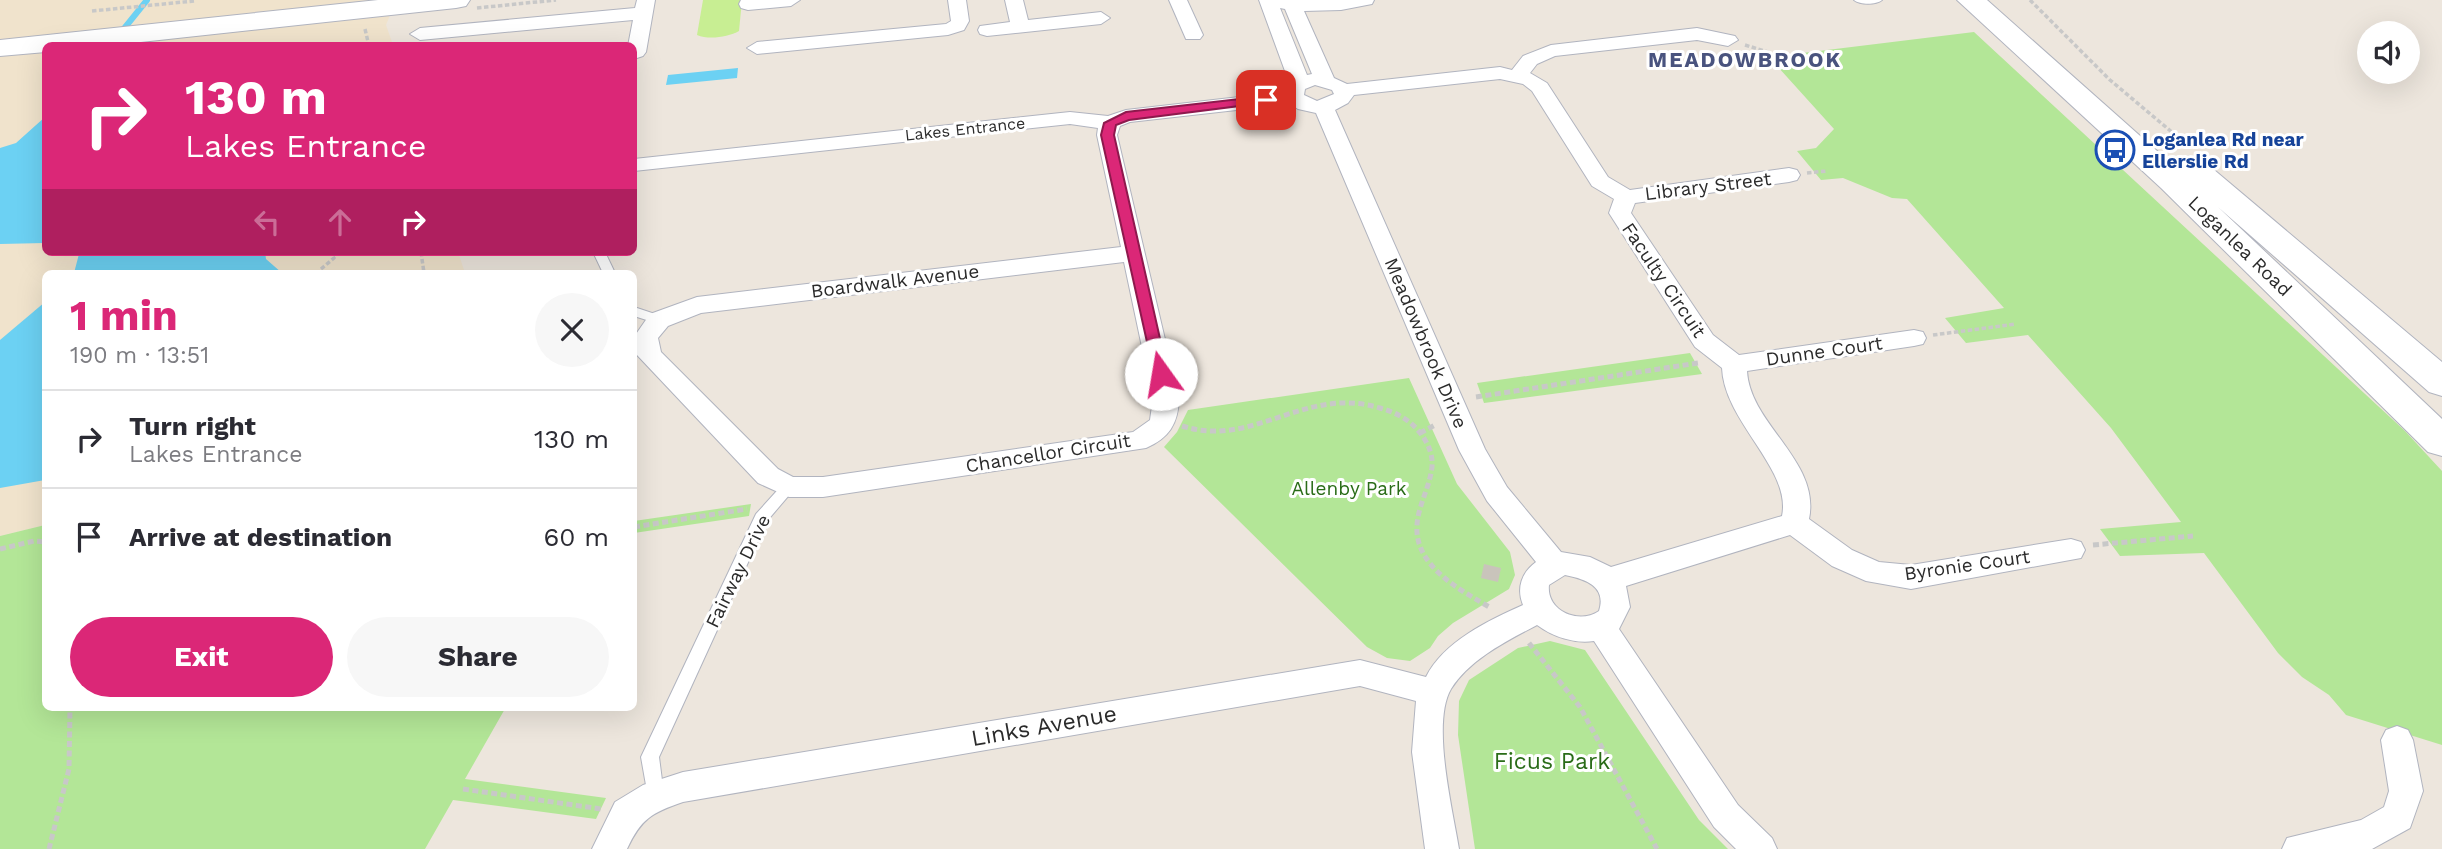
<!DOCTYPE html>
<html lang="en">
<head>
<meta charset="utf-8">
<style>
  body { margin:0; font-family:"Work Sans",sans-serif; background:#f7f7f7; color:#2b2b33; height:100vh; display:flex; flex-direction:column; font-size:26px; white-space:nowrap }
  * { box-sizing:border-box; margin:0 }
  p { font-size:23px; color:#7c7c81 }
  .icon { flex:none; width:38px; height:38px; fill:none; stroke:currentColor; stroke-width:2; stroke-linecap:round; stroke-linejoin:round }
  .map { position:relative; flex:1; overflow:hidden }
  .details { position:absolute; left:42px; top:270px; width:595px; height:441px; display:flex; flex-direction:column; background:#fff; border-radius:10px; box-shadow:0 7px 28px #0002 }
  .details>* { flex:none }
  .top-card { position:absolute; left:42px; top:42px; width:595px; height:214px; border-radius:10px; box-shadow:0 7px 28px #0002; background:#db2777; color:#fff; overflow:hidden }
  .buttons { position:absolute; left:2357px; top:21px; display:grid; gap:14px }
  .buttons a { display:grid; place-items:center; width:63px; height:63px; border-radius:50%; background:#fff; box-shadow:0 7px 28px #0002; font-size:35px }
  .pin { position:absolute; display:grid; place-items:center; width:60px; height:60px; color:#fff; margin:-30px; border-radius:14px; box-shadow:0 4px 10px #0006 }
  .me { position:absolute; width:77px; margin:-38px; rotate:347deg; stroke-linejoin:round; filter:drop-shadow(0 0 5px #0008) }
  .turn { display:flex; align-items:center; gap:24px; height:147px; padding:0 28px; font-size:32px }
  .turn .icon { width:91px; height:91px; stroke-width:2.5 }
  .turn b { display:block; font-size:49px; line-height:60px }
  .lanes { display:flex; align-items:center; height:66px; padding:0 28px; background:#0003; justify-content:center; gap:35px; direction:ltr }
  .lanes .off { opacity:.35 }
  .round { display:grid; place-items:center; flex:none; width:74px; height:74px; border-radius:37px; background:#f7f7f7 }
  .overview { display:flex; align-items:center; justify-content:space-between; height:119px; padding:0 28px }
  h1 { font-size:42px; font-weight:700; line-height:52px; color:#db2777 }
  .action { display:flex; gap:14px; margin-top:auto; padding:14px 28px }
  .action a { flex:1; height:80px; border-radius:42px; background:#db2777; color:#fff; font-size:28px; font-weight:700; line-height:80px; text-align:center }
  .action a+a { background:#f7f7f7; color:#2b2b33 }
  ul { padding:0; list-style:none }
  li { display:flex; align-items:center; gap:21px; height:98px; padding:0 28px; border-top:2px solid #e1e1e2 }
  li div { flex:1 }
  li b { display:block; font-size:26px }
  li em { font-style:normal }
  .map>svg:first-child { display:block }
  .education { fill:#f0e3cc }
  .green { fill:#b3e697 }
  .pitch { fill:#c8ee93 }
  .water { fill:#6cd1f3 }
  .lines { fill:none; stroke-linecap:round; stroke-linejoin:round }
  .stream { stroke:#6cd1f3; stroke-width:6 }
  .building { fill:#c9c4bb }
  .lane-casing { stroke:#b1b4bf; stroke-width:2 }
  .street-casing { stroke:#b1b4bf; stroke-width:2 }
  .secondary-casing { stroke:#b1b4bf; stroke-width:2 }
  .path-far1 { stroke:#c8c8c8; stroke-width:3.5; stroke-dasharray:4.5 2.5; stroke-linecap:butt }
  .path { stroke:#c8c8c8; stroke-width:5; stroke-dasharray:6 3.5; stroke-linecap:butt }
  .lane { fill:#fff; fill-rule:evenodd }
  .street { fill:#fff; fill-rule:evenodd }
  .secondary { fill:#fff; fill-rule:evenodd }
  .route { fill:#db2777; stroke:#8e194d; stroke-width:2 }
  .labels { text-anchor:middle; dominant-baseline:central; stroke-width:6; stroke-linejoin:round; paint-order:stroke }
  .far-street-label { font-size:16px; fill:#2b2b2b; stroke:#fff }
  .transit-label { font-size:19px; font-weight:bold; fill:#164399; stroke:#fff; text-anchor:start }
  .street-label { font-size:19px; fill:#2b2b2b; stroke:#fff }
  .park-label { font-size:19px; fill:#2a6c18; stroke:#fff }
  .far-district-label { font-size:21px; font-weight:bold; letter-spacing:2px; fill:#49537e; stroke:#fff }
  .near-street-label { font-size:23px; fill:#2b2b2b; stroke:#fff }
  .near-park-label { font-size:23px; fill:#2a6c18; stroke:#fff }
</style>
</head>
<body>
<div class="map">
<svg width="2442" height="849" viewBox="0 0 2442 849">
  <rect width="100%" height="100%" fill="#ede6dd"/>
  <polygon class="education" points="0,0 396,0 386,25 393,45 46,46 46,252 458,252 465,273 46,273 45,525 0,536"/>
  <g class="green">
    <polygon points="1974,32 2405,431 2442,471 2442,745 2346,715 2329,695 2302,677 2278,653 2204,553 2120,556 2100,529 2181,522 2111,428 2028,335 1966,343 1945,318 2004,308 1907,199 1892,198 1843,178 1821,180 1797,151 1816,148 1834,129 1769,57"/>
    <polygon points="1690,353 1702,374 1484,403 1477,383"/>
    <polygon points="1409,378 1457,484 1510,552 1515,575 1509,589 1453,623 1438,636 1430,648 1410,661 1387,658 1367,647 1164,447 1177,432 1188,410"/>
    <polygon points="751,504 749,516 634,533 634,521"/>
    <polygon points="45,525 46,707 506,707 465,779 606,798 596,819 453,800 425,849 0,849 0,536"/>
    <polygon points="1550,641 1585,650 1699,820 1728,849 1475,849 1458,735 1459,701 1469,680 1518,648"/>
  </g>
  <path class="pitch" d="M703 0H742L739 31C728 37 709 40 697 35Z"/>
  <g class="water">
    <polygon points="738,68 737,78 666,85 668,75"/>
    <polygon points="45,117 45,243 0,244 0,148 16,143"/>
    <polygon points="75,252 265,252 266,259 282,273 74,273 79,254"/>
    <polygon points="45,302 45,480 0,488 0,340"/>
  </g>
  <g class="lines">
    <polyline class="stream" points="110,46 147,0"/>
  </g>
  <polygon class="building" points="1484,564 1501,568 1498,582 1481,578"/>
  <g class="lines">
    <defs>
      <g id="lane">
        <path d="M1854 0H1882C1876 5 1860 5 1854 0Z"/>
        <polygon points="593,252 605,252 615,273 603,273"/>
        <polygon points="634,307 664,317 665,320 659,324 634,316"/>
        <polygon points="789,481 794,483 796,487 767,521 659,757 664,796 661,802 655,804 649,802 641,757 756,514 784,483"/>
      </g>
      <g id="street">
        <polygon points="637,0 655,0 646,52 643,56 634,59 634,46 628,46 633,20 420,40 410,34 420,28 635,8"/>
        <polygon points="741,0 800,0 791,6 748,10 741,8 739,4"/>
        <polygon points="948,0 966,0 969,21 964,30 948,35 757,54 747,48 757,42 946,24 951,21"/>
        <polygon points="1005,0 1023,0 1028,20 1101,12 1110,18 1101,24 987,36 980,34 978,30 980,26 1010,22"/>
        <polygon points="1169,0 1187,0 1203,35 1200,39 1186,39"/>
        <path d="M1259 0H1374L1372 4 1341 10 1304 11 1334 78 1347 84 1500 67 1512 70 1523 56 1551 45 1697 28 1735 36 1738 40 1728 46 1697 40 1555 56 1537 64 1530 73 1547 83 1608 177 1630 190 1789 168 1797 170 1800 175 1797 180 1789 182 1635 203 1631 213 1713 335 1739 355 1914 330 1923 332 1926 338 1923 344 1914 346 1747 371C1750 425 1821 461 1809 519L1852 550 1879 562 1911 565 2071 539 2081 542 2085 550 2081 558 1911 589 1866 581 1832 566 1790 535 1626 586 1630 607 1619 629 1738 805 1772 838 1777 849H1736L1714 827 1594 641C1575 644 1553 637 1537 625 1507 641 1470 659 1451 689 1431 723 1453 811 1459 849H1425L1412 752 1416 701 1360 686 683 802C651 813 641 819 627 849H592L615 802 643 785 683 772 1360 660 1426 677C1443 642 1489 620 1523 605 1516 588 1522 572 1536 562L1487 501 1459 450 1316 113 1298 109 1290 104 1130 122 1120 126 1117 135 1179 399C1178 424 1169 438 1146 448L823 497H789L758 483 637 355 634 337 650 314 697 297 1121 247 1097 135 1098 128 1070 124 634 171V159L1070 112 1108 116 1126 110 1284 92 1289 82ZM1280 8 1285 9 1312 74 1307 75ZM1500 79 1523 84 1532 91 1592 186 1614 199 1609 213 1695 347 1722 368C1724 422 1792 469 1782 516L1611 567 1590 557 1561 552 1507 487 1485 449 1335 110 1348 103 1354 95ZM1315 85 1332 90 1334 94 1317 101 1304 95 1305 89ZM1124 262 1153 399 1150 420 1133 432 823 477H793L778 469 661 352 658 338 668 326 701 313ZM1565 575C1585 579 1607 586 1599 611 1579 625 1546 611 1549 585Z"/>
        <polygon points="2397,726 2408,730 2413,740 2423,791 2410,828 2372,849 2282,849 2287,838 2361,820 2384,807 2389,791 2381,740 2386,730"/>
      </g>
      <g id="secondary">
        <polygon points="378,0 470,0 466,6 456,8 104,46 46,46 46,52 0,56 0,40"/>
        <polygon points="1957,0 1987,0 2174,166 2178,158 2189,156 2200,158 2442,362 2442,396 2429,392 2218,207 2442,419 2442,456 2428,452 2161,188"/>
      </g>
    </defs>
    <use href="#lane" class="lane-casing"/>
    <use href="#street" class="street-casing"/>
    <use href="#secondary" class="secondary-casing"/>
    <g class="path-far1">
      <polyline points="2030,0 2110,80 2186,144"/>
      <polyline points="477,8 556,0"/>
      <polyline points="92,11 194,1"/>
      <polyline points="365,29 369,46"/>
      <polyline points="1745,45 1768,52 1776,58"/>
      <polyline points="1807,173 1827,171"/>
      <polyline points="421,252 424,273"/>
      <polyline points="280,254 283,252"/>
      <polyline points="321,269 334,258 329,252"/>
      <polyline points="1933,335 2016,324"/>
    </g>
    <g class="path">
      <polyline points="1476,397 1698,363"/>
      <path d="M1182 426C1254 449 1304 385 1380 408 1394 412 1407 418 1417 429 1428 442 1435 456 1431 473 1428 490 1418 507 1417 525 1414 566 1460 590 1491 608"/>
      <polyline points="1420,433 1435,425"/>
      <polyline points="634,527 747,509"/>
      <polyline points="2093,545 2193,536"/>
      <polyline points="0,549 34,541 46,542"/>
      <polyline points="1529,643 1580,707 1657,849"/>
      <polyline points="463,789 601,809"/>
      <polyline points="49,849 69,769 70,707"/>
    </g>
    <use href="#lane" class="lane"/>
    <use href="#street" class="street"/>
    <use href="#secondary" class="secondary"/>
  </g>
  <polygon class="route" points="1266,96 1272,100 1271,102 1129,120 1116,125 1114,135 1168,374 1166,378 1155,378 1101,135 1104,123 1126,112"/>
  <defs>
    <symbol id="bus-ring" viewBox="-11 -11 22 22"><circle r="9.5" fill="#fff" stroke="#1a4fb4" stroke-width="1.5"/><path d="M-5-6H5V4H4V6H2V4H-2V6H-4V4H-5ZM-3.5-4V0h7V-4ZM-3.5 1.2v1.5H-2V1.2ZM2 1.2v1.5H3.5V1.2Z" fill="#1a4fb4"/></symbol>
  </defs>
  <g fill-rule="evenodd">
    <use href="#bus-ring" x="2093" y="128" width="44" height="44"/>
  </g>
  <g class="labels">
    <g class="far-street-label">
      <text transform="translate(965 129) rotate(-6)">Lakes Entrance</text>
    </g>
    <g class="transit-label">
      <text x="2142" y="139">Loganlea Rd near<tspan x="2142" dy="22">Ellerslie Rd</tspan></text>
    </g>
    <g class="street-label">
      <text transform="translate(1708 186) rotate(-7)">Library Street</text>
      <text transform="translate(2240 246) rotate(44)">Loganlea Road</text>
      <text transform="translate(1664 280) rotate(56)">Faculty Circuit</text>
      <text transform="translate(895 281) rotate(-7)">Boardwalk Avenue</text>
      <text transform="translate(1426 343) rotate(67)">Meadowbrook Drive</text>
      <text transform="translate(1824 351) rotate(-8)">Dunne Court</text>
      <text transform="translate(1048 453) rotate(-9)">Chancellor Circuit</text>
      <text transform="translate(1967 565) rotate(-8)">Byronie Court</text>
      <text transform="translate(738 571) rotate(-64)">Fairway Drive</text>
    </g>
    <g class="park-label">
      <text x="1349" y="488">Allenby Park</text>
    </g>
    <g class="far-district-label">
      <text x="1745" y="59">MEADOWBROOK</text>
    </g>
    <g class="near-street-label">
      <text transform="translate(1044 726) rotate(-10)">Links Avenue</text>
    </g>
    <g class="near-park-label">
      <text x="1552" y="761">Ficus Park</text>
    </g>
  </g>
</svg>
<div class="buttons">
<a><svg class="icon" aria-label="sound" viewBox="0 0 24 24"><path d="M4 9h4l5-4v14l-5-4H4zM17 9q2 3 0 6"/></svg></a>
</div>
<div class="pin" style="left:1266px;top:100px;background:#d93025"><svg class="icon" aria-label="arrive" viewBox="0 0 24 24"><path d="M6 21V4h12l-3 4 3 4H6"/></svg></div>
<svg class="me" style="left:1161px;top:374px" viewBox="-20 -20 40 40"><circle r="19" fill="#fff"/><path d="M0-13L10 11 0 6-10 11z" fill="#db2777"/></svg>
<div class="top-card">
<div class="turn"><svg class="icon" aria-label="right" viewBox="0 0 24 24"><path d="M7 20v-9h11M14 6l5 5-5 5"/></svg><div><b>130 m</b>Lakes Entrance</div></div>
<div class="lanes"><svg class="icon off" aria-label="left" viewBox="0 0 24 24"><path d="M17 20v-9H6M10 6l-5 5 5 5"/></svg><svg class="icon off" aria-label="ahead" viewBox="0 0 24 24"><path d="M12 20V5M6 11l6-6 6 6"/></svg><svg class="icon" aria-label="right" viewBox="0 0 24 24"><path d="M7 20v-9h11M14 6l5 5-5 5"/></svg></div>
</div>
<section class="details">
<div class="overview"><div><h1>1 min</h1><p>190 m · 13:51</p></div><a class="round"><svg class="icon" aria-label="close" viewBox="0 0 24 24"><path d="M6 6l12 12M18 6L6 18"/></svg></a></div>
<ul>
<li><svg class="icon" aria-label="right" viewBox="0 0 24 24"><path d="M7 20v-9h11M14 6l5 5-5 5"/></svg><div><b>Turn right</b><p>Lakes Entrance</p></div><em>130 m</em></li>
<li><svg class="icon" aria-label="arrive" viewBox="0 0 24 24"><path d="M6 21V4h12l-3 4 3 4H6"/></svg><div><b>Arrive at destination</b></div><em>60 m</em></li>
</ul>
<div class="action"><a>Exit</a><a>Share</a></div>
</section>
</div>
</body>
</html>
